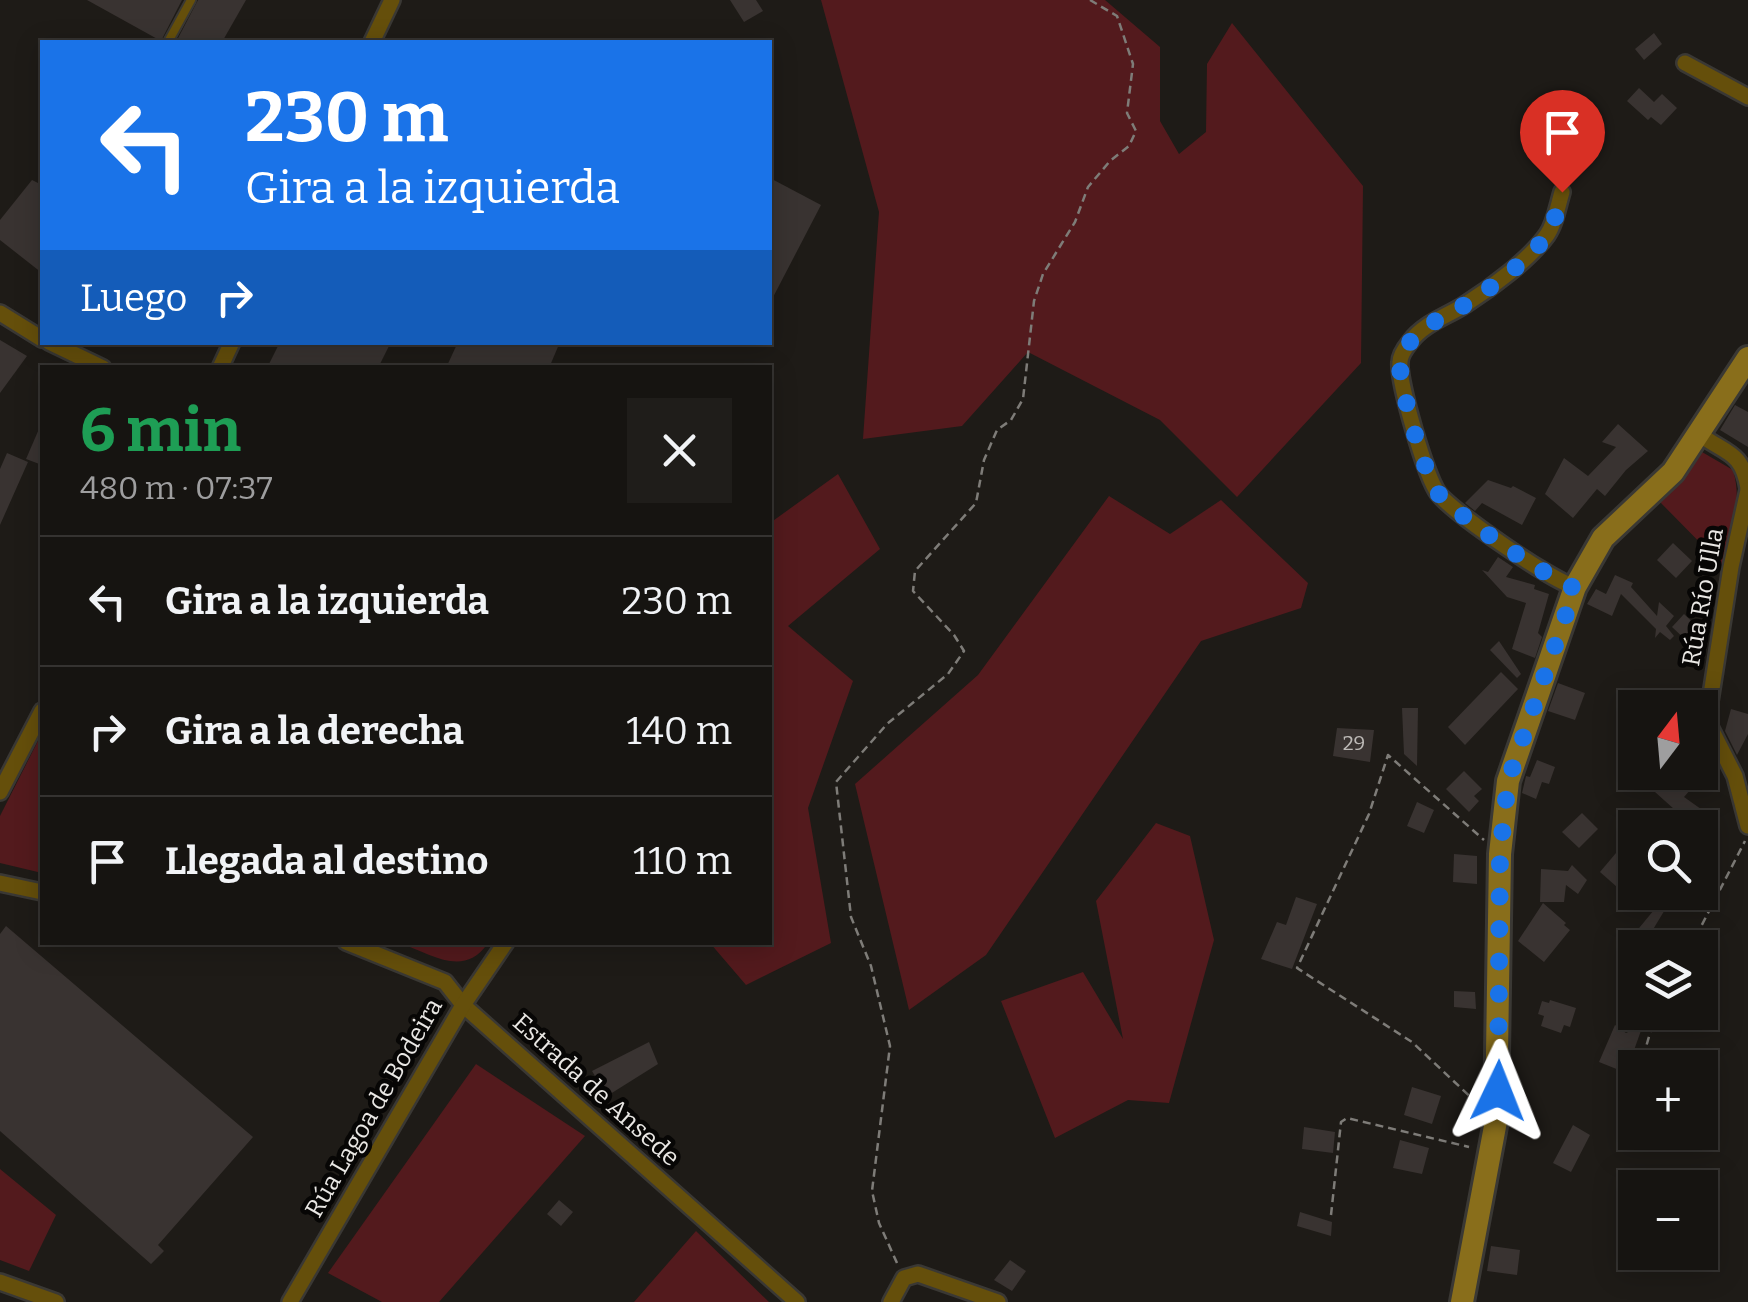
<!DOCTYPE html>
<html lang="es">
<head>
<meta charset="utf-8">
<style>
  body { margin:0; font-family:Bitter,serif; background:#1f1d1a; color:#f1f3f6; height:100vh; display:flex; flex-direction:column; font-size:38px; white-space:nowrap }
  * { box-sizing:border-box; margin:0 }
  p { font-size:32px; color:#9e9e9f }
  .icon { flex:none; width:55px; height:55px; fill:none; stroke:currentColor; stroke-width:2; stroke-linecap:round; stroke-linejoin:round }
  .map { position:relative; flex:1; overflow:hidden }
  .panel { position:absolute; left:40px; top:365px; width:732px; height:580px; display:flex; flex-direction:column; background:#161411; border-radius:0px; box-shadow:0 5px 25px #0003,0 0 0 2px #353331 }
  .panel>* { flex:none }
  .guide { position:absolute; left:40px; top:40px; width:732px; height:305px; border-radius:0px; box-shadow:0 5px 25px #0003,0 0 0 2px #353331; background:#1a73e8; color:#fff; overflow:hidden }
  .needle { width:65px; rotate:16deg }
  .controls { position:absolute; left:1618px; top:690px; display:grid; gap:20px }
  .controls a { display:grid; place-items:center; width:100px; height:100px; border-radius:0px; background:#161411; box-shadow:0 5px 25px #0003,0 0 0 2px #353331; font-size:50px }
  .pin { position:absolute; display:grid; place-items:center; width:85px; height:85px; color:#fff; margin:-102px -42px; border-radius:50% 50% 50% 0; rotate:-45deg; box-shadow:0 0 10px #0007 }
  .pin .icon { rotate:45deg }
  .me { position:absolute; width:110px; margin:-55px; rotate:2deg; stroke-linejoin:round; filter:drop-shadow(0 0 8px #0008) }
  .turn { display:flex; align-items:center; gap:35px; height:210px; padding:0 40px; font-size:45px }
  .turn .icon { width:130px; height:130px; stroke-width:2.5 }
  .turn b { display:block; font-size:70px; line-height:85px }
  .then { display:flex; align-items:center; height:95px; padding:0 40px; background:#0003; gap:20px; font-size:38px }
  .round { display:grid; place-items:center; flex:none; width:105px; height:105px; border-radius:0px; background:#1f1d1a }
  .overview { display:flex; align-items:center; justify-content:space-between; height:170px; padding:0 40px }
  h1 { font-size:60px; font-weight:700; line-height:75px; color:#1e9e55 }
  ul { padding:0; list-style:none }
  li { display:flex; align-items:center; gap:30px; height:130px; padding:0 40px; border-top:2px solid #353331 }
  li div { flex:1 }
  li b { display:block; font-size:38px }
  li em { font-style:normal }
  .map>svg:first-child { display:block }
  .green { fill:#531a1d }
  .building { fill:#393331 }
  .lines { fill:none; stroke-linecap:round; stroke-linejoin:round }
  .service-casing { stroke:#3a3834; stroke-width:12 }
  .minor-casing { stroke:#3a3834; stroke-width:20 }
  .secondary-casing { stroke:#3a3834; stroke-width:28 }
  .path { stroke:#7e7c78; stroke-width:2.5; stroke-dasharray:8 5; stroke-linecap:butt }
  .service { stroke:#654f0b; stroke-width:8 }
  .minor { stroke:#654f0b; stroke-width:15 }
  .secondary { stroke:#896e1b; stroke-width:22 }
  .route { stroke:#1a73e8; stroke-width:18; stroke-dasharray:0 32.4 }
  .labels { text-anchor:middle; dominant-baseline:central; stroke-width:9; stroke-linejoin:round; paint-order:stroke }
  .number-label { font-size:20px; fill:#bdbab7 }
  .street-label { font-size:25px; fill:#e9e7e4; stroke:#070605 }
</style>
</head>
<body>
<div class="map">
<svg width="1748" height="1302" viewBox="0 0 1748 1302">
  <rect width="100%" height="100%" fill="#1e1b17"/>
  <g class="green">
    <polygon points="821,0 1105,0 1160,47 1160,121 1179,154 1206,132 1207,64 1232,23 1363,186 1361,363 1237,497 1160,420 1028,352 962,426 863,439 879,212"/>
    <path d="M1702 452 1733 470C1743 502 1731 535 1724 567L1659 501Z"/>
    <polygon points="838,474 880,549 788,626 853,681 808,808 831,943 746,985 710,943 770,942 770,523"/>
    <polygon points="1109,496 1170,534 1221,500 1308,583 1301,608 1201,641 986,955 909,1010 855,784 978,675"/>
    <polygon points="42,733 42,873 0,863 0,816"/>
    <polygon points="1156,823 1190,836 1214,940 1169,1103 1128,1100 1055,1138 1001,1001 1083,972 1123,1039 1096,901"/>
    <path d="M400 943H488C464 978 433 955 400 943Z"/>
    <polygon points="476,1064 585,1136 439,1302 382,1302 328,1273"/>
    <polygon points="0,1169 56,1215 29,1271 0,1260"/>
    <polygon points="696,1231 769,1302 634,1302"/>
  </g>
  <g class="building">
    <polygon points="87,0 182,0 161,41"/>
    <polygon points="198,0 246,0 222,42 176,42"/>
    <polygon points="730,0 756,0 763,11 744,22"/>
    <polygon points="1654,33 1662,44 1644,60 1635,49"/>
    <polygon points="1639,88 1654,102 1662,94 1677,108 1661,125 1651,117 1648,120 1627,101"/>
    <polygon points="770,178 821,205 770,303"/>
    <polygon points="32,180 42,185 42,273 0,240 0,220"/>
    <polygon points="0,340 27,356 0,393"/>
    <polygon points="280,342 391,342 378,368 267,368"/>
    <polygon points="458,342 560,342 549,368 446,368"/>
    <polygon points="1735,405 1748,412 1748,447 1720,430"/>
    <polygon points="42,422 42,465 26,459"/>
    <polygon points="1618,424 1648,451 1626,470 1605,496 1597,489 1573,518 1545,494 1564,458 1588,476 1616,447 1602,442"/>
    <polygon points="7,453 28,462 0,525 0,469"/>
    <polygon points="1488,480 1511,488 1513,486 1536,498 1522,525 1482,503 1475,511 1465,503"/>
    <polygon points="1673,543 1692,561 1676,578 1657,560"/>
    <polygon points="1498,557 1513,567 1506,577 1535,585 1534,589 1549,594 1538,633 1542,637 1535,658 1512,649 1526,603 1507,597 1482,570 1488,572"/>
    <polygon points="1615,575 1633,583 1631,587 1657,616 1659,602 1674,616 1666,626 1674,636 1670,640 1660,632 1655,638 1656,629 1621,594 1612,616 1587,604 1596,589 1606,594"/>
    <polygon points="1684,614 1702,631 1690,644 1672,627"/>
    <polygon points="1499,641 1521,674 1517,678 1490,650"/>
    <polygon points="1501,672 1518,689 1465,745 1448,727"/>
    <polygon points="1558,683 1585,693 1575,720 1548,711"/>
    <polygon points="1402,708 1418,708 1417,766 1404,754"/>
    <polygon points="1731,709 1748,714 1748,734 1737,755 1725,731"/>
    <polygon points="1337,728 1374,730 1370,762 1333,756"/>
    <polygon points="1537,760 1555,767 1549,784 1542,782 1536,799 1522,793 1526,776 1530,777"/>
    <polygon points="1464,771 1482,789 1474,796 1479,801 1469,812 1446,789"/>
    <polygon points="1647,772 1675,772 1689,784 1691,789 1684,797 1708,814 1706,816 1711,820 1705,828 1677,828 1684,818 1655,792 1661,785"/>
    <polygon points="1417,802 1434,810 1424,833 1407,826"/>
    <polygon points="1582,813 1598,829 1579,848 1562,832"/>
    <polygon points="1616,853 1634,868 1617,887 1600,872"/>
    <polygon points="1454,854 1477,856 1477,884 1453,882"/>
    <polygon points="1572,865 1587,880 1578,894 1566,885 1564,902 1540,902 1541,869 1568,871"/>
    <polygon points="1296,897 1317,904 1292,969 1261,959 1277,922 1286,925"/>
    <polygon points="1663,899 1669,903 1646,941 1635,933"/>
    <polygon points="1543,903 1566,923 1564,925 1570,930 1544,962 1518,941"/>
    <polygon points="6,926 253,1137 158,1245 164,1251 151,1264 0,1131 0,934"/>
    <polygon points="1454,991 1475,992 1476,1009 1454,1007"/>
    <polygon points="1550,1000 1576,1008 1570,1027 1564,1025 1561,1033 1541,1026 1544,1016 1538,1014 1542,1001 1549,1003"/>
    <polygon points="1615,1025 1626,1033 1643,1025 1633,1053 1666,1068 1626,1068 1624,1072 1599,1062"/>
    <polygon points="649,1042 658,1064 607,1096 592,1071"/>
    <polygon points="1412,1087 1441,1096 1432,1124 1404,1115"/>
    <polygon points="1573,1125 1590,1135 1571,1172 1553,1163"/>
    <polygon points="1304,1127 1335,1132 1333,1153 1302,1149"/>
    <polygon points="1400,1140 1429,1148 1422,1174 1393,1168"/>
    <polygon points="559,1200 573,1212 561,1226 547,1214"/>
    <polygon points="1300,1212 1332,1222 1331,1236 1297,1226"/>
    <polygon points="1491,1246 1520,1250 1517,1275 1487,1271"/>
    <polygon points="1010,1260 1026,1271 1012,1291 994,1280"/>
  </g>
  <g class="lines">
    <defs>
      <polyline id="service" points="168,42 191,0"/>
      <g id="minor">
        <polyline points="372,42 392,0"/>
        <polyline points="1685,63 1748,97"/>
        <path d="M1562 192C1558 205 1555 224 1547 235 1530 259 1491 288 1466 304 1446 317 1424 323 1410 342 1406 347 1400 356 1400 362 1398 382 1426 477 1438 493 1452 512 1552 581 1575 587"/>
        <polyline points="0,313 42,339"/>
        <polyline points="49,342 103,368"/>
        <polyline points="220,368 232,342"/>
        <path d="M1699 434C1726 454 1742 451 1748 488"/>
        <polyline points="1748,490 1731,567 1708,714 1710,727 1735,776 1748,826"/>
        <polyline points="0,792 42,711"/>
        <polyline points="0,883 42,892"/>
        <polyline points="346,942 445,982 463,1005 797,1302"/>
        <polyline points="0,1282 56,1302"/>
        <polyline points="290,1302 463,1005 506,942"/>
        <polyline points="891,1302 904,1278 918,1274 998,1302"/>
      </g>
      <polyline id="secondary" points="1462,1302 1496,1121 1500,854 1508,781 1575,587 1603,538 1673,472 1748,358"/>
    </defs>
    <use href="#service" class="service-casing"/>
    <use href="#minor" class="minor-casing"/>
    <use href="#secondary" class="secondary-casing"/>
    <g class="path">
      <polyline points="1690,948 1745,841"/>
      <polyline points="1636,1068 1644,1054 1656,1012"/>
      <polyline points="1628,1079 1634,1070"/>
      <polyline points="1478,1104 1412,1042 1297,968 1369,814 1388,755 1484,840"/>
      <polyline points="1331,1215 1341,1122 1347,1118 1469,1147"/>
      <polyline points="897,1263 879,1223 872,1191 890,1046 871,966 851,917 836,782 887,724 948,674 964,651 954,635 913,591 915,571 976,503 984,460 997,430 1011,420 1023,399 1034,301 1043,274 1075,222 1088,187 1110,161 1129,146 1136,131 1127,113 1133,64 1117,16 1090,0"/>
    </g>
    <use href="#service" class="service"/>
    <use href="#minor" class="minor"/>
    <use href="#secondary" class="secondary"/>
  </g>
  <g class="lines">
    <path class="route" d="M1498 1091 1500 854 1508 781 1575 588C1552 581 1452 512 1438 493 1425 477 1398 382 1400 362 1400 356 1406 347 1410 342 1425 323 1446 317 1466 304 1491 288 1530 259 1547 235 1555 224 1558 205 1562 192"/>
  </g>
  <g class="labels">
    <g class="number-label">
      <text x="1354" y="743">29</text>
    </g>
    <g class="street-label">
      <text transform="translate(1703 597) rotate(-80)">Rúa Río Ulla</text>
      <text transform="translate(596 1090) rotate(42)">Estrada de Ansede</text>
      <text transform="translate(374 1108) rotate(-60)">Rúa Lagoa de Bodeira</text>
    </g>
  </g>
</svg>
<div class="controls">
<a><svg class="needle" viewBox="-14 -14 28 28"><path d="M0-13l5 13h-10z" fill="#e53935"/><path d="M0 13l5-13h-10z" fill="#9e9e9f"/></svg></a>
<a><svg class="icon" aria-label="search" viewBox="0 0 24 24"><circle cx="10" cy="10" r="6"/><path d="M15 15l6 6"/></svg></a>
<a><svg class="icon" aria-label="layers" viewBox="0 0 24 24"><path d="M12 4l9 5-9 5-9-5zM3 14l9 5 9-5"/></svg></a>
<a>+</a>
<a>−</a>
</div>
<div class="pin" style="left:1562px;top:192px;background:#d93025"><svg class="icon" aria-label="arrive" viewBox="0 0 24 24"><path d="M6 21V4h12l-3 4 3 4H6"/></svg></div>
<svg class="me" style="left:1498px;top:1091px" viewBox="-20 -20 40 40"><path d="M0-17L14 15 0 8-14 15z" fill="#1a73e8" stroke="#fff" stroke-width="4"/></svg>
<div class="guide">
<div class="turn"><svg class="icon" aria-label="left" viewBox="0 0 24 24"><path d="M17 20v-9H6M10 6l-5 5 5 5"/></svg><div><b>230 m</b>Gira a la izquierda</div></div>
<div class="then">Luego<svg class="icon" aria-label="right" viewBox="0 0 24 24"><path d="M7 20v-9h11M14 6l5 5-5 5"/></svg></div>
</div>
<section class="panel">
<div class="overview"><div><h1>6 min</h1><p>480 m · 07:37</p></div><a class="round"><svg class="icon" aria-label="close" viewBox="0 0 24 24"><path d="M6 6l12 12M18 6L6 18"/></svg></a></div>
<ul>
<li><svg class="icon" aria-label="left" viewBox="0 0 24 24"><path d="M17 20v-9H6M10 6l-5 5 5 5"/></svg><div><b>Gira a la izquierda</b></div><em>230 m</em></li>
<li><svg class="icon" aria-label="right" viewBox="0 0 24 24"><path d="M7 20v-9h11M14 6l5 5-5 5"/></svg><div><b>Gira a la derecha</b></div><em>140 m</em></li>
<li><svg class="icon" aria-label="arrive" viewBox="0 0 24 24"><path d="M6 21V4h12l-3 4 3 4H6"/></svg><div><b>Llegada al destino</b></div><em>110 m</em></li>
</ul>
</section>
</div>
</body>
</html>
